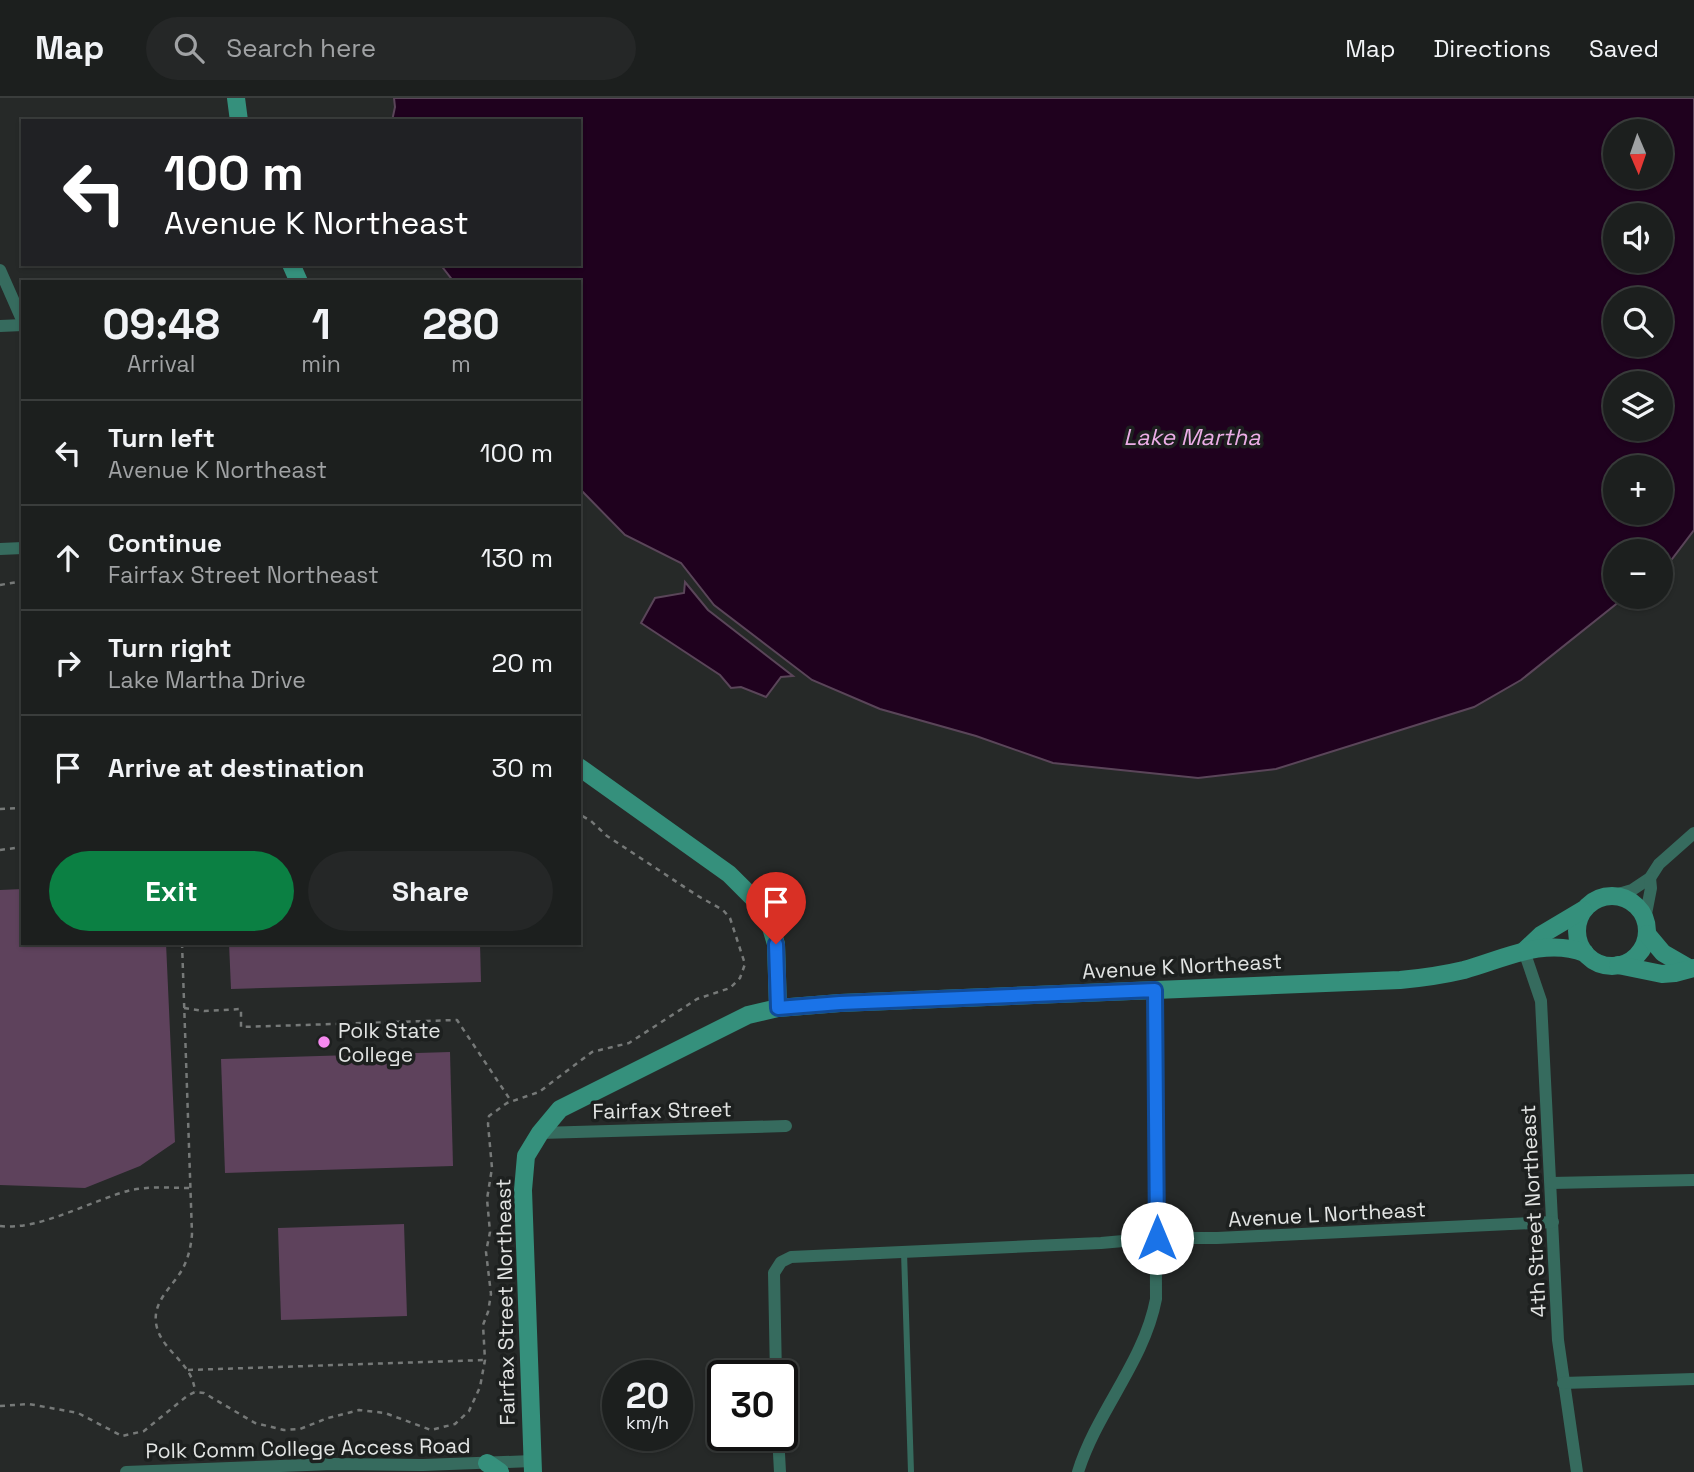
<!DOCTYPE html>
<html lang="en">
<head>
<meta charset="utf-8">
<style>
  body { margin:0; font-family:"Space Grotesk",sans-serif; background:#252727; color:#f1f3f6; height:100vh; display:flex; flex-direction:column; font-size:26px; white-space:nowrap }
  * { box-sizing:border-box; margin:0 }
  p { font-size:23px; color:#a0a2a4 }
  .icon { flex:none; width:38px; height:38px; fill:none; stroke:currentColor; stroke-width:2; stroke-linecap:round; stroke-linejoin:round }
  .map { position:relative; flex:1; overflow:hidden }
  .side { position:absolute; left:21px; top:182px; width:560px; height:665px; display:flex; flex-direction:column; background:#1c1f1e; border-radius:0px; box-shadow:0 2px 5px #0004,0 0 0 2px #3a3d3c }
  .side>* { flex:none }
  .guide { position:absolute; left:21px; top:21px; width:560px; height:147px; border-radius:0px; box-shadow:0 2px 5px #0004,0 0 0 2px #3a3d3c; background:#202124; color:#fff; overflow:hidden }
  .needle { width:46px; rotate:178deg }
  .buttons { position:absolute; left:1603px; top:21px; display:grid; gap:14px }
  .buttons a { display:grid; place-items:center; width:70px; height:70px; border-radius:50%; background:#1c1f1e; box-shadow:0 2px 5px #0004,0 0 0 2px #3a3d3c; font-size:35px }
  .speed { position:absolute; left:602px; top:1262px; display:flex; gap:14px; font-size:35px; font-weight:700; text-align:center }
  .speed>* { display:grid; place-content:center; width:91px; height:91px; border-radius:50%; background:#1c1f1e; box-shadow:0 2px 5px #0004,0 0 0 2px #3a3d3c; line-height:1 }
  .speed small { font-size:18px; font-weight:400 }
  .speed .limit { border:4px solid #111; border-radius:10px; background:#fff; color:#111 }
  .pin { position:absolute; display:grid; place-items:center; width:60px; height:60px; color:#fff; margin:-72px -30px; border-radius:50% 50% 50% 0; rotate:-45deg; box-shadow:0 0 7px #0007 }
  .pin .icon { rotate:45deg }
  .me { position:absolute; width:77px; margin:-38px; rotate:0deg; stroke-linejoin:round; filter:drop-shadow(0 0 5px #0008) }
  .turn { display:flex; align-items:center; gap:24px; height:147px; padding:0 28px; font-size:32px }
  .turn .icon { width:91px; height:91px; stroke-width:2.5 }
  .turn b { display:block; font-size:49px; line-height:60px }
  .eta { display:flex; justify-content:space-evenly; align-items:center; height:119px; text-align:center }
  .eta b { font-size:42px; font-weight:800; line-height:49px }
  .button { display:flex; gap:14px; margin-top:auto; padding:14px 28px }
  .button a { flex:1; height:80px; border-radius:42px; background:#0b8043; color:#fff; font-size:28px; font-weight:800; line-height:80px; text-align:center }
  .button a+a { background:#252727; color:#f1f3f6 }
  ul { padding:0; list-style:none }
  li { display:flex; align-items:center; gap:21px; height:105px; padding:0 28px; border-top:2px solid #3a3d3c }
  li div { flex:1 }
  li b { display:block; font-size:26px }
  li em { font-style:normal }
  header { display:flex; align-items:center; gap:42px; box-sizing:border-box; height:98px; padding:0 35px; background:#1c1f1e; border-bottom:2px solid #3a3d3c }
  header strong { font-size:33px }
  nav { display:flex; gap:38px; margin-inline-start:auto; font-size:24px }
  .search { width:490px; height:63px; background:#252727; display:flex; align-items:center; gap:18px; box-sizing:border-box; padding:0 24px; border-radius:38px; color:#a0a2a4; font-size:26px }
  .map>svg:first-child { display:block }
  .green { fill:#5e425c }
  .water { fill:#1f011e; stroke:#5a4559; stroke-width:2; fill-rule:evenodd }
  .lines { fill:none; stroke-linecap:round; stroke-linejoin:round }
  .path { stroke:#767978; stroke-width:2.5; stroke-dasharray:5 5; stroke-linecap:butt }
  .lane { stroke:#366b5e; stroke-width:6 }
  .street { stroke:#366b5e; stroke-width:12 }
  .secondary { stroke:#35907c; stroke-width:18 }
  .route-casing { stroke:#114b97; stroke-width:18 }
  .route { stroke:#1a73e8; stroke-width:12 }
  .poi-dot { fill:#f589ef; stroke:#1d201f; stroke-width:2.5 }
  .labels { text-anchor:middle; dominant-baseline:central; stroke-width:7; stroke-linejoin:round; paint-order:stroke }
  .street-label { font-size:21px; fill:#e2e4e3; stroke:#1d201f }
  .poi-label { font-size:21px; fill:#e2e4e3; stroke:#1d201f; text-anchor:start }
  .water-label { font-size:23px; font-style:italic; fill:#ebade6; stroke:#1d201f }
</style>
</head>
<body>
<header>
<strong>Map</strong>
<div class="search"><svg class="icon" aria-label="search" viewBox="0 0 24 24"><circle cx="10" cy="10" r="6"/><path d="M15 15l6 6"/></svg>Search here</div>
<nav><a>Map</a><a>Directions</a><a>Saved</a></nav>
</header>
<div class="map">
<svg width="1694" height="1374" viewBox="0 0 1694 1374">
  <rect width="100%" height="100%" fill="#262928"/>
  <g class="green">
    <polygon points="23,791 23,845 166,845 175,1044 140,1068 85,1090 0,1087 0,792"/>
    <polygon points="229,845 480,845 481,884 231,891"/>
    <polygon points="450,954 453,1068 225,1075 221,961"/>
    <polygon points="404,1126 407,1218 281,1222 278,1130"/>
  </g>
  <g class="water">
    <path d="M394 0H1694V432L1672 461 1661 470V453H1615V499H1625L1521 582 1474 609 1276 671 1198 680 1053 665 976 638 880 611 812 582 714 507 681 465 625 437 579 390V184H454L440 166H579V23H392L395 9ZM1615 33H1661V79H1615ZM1615 117H1661V163H1615ZM1615 201H1661V247H1615ZM1615 285H1661V331H1615ZM1615 369H1661V415H1615Z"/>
    <polygon points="685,484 708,512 793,578 781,579 766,599 741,589 731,590 720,577 641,525 655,500 684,495"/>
  </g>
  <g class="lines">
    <g class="path">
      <polyline points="0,487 23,483"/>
      <polyline points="0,711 23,710"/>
      <polyline points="0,752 23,749"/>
      <path d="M182 845 192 1136C191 1149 188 1161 182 1172 172 1189 153 1203 156 1225 160 1253 193 1264 195 1294"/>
      <polyline points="184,910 204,913 241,911 241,929 457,922 511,1003"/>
      <path d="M0 1128C39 1133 92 1102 131 1092 150 1088 171 1090 191 1090"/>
      <polyline points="188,1272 485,1262"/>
      <polyline points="0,1308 29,1306 78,1315 122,1338 144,1333 187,1298 195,1294 204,1295 255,1325 284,1332 300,1331 328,1320 359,1312 385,1315 431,1332 455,1326 469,1313 480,1289 485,1262 483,1227 488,1214 491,1196 486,1154 490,1134 487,1101 492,1070 488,1026 489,1018 507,1005 539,994 592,954 629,945 697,901 730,890 740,880 745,866 730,820 723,812 698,798 607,738 591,723 579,716"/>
    </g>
    <polyline class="lane" points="904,1154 911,1374"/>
    <g class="street">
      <polyline points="0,172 23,224"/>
      <polyline points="0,228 23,227"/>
      <polyline points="0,451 23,450"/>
      <polyline points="1615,797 1632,792 1650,780 1659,766 1694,735"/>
      <polyline points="1645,821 1651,790 1650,780"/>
      <polyline points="1524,853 1541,903 1558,1242 1577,1374"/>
      <polyline points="540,1035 786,1028"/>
      <polyline points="1551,1085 1694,1082"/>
      <polyline points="776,1278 774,1175 781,1164 791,1159 1101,1145 1157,1140 1217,1140 1553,1124"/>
      <polyline points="1563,1285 1694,1281"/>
      <polyline points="778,1337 780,1374"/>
      <polyline points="126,1374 333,1366 423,1367 532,1363"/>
      <path d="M1078 1374C1097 1313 1144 1264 1156 1201L1155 893"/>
    </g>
    <g class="secondary">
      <polyline points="236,0 239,23"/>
      <polyline points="291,166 299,184"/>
      <polyline points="579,669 729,776 766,813 776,846 778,910"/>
      <circle cx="1612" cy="833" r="35"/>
      <polyline points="1647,836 1663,855 1689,870"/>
      <polyline points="1524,853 1541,837 1583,812"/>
      <polyline points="1618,867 1662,876 1675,875 1694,870"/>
      <polyline points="487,1365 500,1374"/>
      <path d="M533 1374 523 1092 526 1058 540 1035 560 1011 748 917 778 910 840 905 1400 882C1422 880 1443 877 1464 872 1504 861 1544 839 1585 855"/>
    </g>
  </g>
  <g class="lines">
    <defs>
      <polyline id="route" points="776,846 778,910 840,905 1155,892 1157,1140"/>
    </defs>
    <use href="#route" class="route-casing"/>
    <use href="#route" class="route"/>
  </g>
  <circle class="poi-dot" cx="324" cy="944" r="7"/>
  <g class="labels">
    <g class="street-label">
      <text transform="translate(1182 868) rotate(-3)">Avenue K Northeast</text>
      <text transform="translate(662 1012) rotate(-1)">Fairfax Street</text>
      <text transform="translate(1533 1113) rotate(-93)">4th Street Northeast</text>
      <text transform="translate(1327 1116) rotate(-3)">Avenue L Northeast</text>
      <text transform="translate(505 1204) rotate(-91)">Fairfax Street Northeast</text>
      <text transform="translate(308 1350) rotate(-1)">Polk Comm College Access Road</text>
    </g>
    <g class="poi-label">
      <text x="338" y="932">Polk State<tspan x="338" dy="24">College</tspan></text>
    </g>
    <g class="water-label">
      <text x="1192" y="339">Lake Martha</text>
    </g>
  </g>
</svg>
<div class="buttons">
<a><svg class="needle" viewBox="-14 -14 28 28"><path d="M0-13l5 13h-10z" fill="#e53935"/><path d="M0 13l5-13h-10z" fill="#a0a2a4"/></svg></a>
<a><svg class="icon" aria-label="sound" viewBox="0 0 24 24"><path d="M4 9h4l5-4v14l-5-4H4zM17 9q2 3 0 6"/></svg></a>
<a><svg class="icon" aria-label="search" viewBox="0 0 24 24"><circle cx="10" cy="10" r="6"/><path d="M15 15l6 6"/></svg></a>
<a><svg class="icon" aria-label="layers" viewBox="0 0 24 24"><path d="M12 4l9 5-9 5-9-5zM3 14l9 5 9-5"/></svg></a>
<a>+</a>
<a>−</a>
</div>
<div class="speed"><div>20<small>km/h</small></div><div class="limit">30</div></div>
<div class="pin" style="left:776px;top:846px;background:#d93025"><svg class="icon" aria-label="arrive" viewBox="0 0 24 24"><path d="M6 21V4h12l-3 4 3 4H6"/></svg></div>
<svg class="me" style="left:1157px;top:1140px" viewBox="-20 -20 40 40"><circle r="19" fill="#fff"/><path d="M0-13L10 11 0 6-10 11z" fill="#1a73e8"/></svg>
<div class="guide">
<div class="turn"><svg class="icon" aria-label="left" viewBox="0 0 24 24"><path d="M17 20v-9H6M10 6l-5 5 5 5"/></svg><div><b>100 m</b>Avenue K Northeast</div></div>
</div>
<section class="side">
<div class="eta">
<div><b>09:48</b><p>Arrival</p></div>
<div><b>1</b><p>min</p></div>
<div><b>280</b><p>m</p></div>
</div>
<ul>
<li><svg class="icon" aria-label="left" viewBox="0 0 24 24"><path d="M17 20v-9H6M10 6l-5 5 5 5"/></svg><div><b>Turn left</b><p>Avenue K Northeast</p></div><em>100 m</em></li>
<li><svg class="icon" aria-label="ahead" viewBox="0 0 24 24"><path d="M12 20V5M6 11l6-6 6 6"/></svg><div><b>Continue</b><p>Fairfax Street Northeast</p></div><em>130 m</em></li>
<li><svg class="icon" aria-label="right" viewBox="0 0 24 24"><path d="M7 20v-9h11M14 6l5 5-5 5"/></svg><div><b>Turn right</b><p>Lake Martha Drive</p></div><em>20 m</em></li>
<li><svg class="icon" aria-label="arrive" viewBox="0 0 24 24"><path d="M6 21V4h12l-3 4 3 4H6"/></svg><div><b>Arrive at destination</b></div><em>30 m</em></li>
</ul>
<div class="button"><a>Exit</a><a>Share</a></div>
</section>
</div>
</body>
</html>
